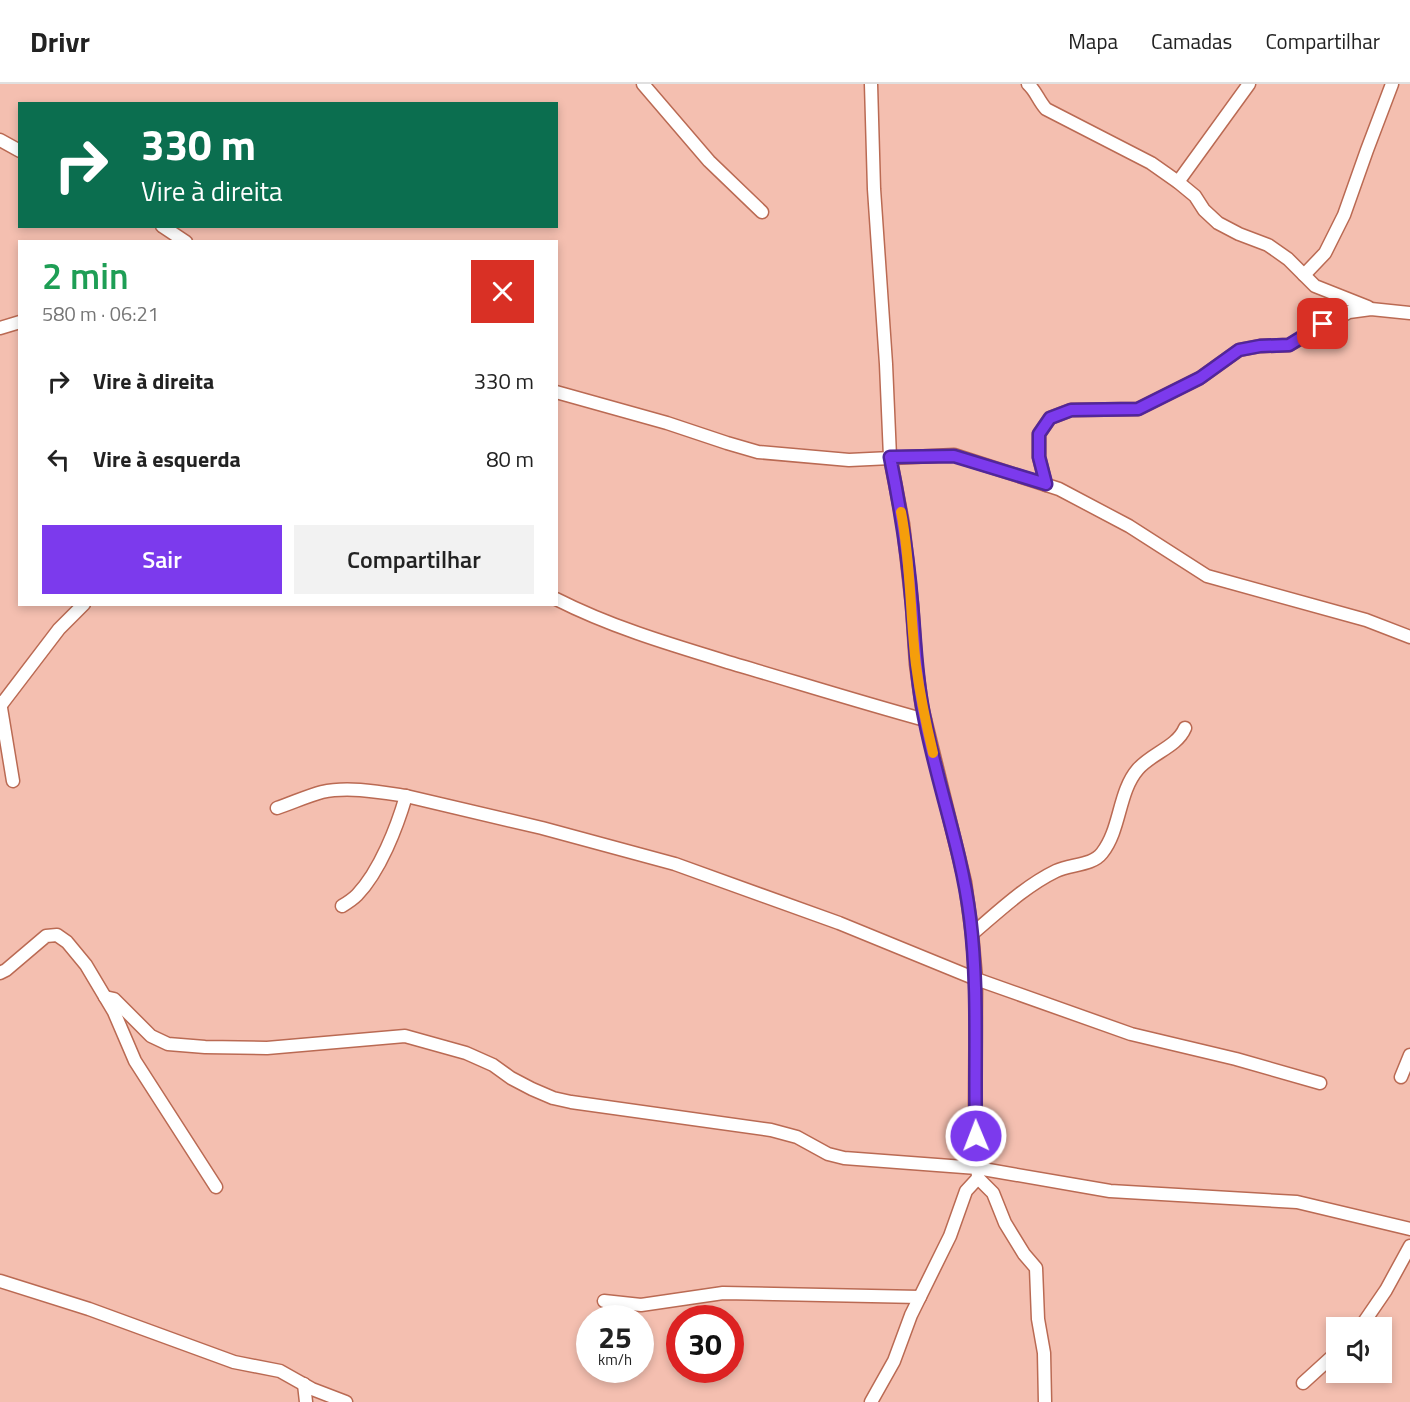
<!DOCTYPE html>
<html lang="pt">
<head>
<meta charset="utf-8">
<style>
  body { margin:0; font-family:"Titillium Web",sans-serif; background:#f2f2f2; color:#222; height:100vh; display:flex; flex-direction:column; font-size:22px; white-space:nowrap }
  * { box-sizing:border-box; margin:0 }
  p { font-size:20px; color:#767676 }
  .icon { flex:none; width:33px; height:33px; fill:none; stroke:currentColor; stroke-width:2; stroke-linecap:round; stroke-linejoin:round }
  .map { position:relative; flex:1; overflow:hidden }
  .side { position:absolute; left:18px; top:156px; width:540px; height:366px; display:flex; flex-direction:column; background:#fff; border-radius:0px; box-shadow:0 3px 9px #0003 }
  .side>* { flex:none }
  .banner { position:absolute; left:18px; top:18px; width:540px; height:126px; border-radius:0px; box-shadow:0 3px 9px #0003; background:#0b6e4f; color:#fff; overflow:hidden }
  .controls { position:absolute; left:1326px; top:1233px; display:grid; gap:12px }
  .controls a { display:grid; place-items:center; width:66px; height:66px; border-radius:0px; background:#fff; box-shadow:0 3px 9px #0003; font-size:30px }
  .speed { position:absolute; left:576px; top:1221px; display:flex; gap:12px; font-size:30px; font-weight:700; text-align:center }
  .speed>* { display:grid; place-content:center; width:78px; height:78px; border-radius:50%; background:#fff; box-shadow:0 3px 9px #0003; line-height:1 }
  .speed small { font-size:15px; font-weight:400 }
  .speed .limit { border:9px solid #d22; background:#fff; color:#111 }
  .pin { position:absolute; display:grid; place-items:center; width:51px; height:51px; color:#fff; margin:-26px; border-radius:12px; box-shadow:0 3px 9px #0006 }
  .me { position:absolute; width:66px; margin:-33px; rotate:359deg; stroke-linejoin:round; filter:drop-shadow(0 0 4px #0008) }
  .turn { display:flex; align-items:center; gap:21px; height:126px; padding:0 24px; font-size:27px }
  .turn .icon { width:78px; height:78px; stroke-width:2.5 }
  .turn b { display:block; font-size:42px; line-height:51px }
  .round { display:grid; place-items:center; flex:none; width:63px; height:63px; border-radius:0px; background:#f2f2f2 }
  .headline { display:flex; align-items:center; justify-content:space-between; height:102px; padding:0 24px }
  h1 { font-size:36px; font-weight:600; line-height:45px; color:#1e9e55 }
  .button { display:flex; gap:12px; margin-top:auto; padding:12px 24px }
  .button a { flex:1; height:69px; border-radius:0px; background:#7c3aed; color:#fff; font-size:24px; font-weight:600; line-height:69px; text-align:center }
  .button a+a { background:#f2f2f2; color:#222 }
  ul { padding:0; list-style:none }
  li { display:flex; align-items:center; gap:18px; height:78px; padding:0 24px }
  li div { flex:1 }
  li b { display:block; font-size:22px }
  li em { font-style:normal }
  header { display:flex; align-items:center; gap:36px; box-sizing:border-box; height:84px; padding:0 30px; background:#fff; border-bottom:2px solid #e0e0e0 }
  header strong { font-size:28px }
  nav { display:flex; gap:33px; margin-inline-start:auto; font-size:21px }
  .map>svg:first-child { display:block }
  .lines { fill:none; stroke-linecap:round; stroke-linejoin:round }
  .street-casing { stroke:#ba6a53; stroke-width:15 }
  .street { stroke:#fff; stroke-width:12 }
  .route-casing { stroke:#51269a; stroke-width:15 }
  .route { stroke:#7c3aed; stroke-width:10 }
  .slow { stroke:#f59e0b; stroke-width:10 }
</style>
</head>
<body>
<header>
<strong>Drivr</strong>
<nav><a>Mapa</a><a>Camadas</a><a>Compartilhar</a></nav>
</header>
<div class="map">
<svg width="1410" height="1318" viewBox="0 0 1410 1318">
  <rect width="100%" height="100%" fill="#f4bfb0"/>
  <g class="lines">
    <defs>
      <g id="street">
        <polyline points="643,0 709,77 762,128"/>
        <polyline points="871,0 874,105 886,280 890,373 903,440 912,521 916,580 922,623 965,798 972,850 976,895 975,1035 978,1094 966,1107 950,1152 911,1231 894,1277 871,1318"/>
        <path d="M1028 0C1036 7 1038 16 1046 25L1151 79 1178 98 1195 112 1204 126 1218 139 1239 150 1268 161 1288 175 1315 202 1368 223"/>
        <polyline points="0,56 20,67"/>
        <polyline points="1178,98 1249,0"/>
        <polyline points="162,142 186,158"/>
        <polyline points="1304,191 1325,169 1344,131 1367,66 1392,0"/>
        <polyline points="0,244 20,238"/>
        <polyline points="556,308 667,339 727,359 758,368 849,376 954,371 1059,405 1129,442 1207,492 1366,536 1410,553"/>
        <polyline points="1046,401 1039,373 1039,350 1050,334 1071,326 1138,325 1200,294 1239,266 1260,262 1289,261 1349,228 1371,225 1410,229"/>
        <path d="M556 515C615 545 679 563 741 582 802 600 863 619 925 636"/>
        <polyline points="0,618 13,697"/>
        <polyline points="1,621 59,545 84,520"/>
        <path d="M277 724C292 719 307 712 322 708 348 702 380 708 406 712L542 744 675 780 839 839 976 895 1131 950 1236 975 1320 999"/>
        <path d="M342 822C347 819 353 815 357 811 380 787 397 743 406 712"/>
        <path d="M972 850C998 828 1025 802 1056 787 1070 780 1092 782 1102 769 1121 745 1118 708 1138 685 1152 669 1177 663 1185 644"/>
        <polyline points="0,889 6,886 46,852 57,851 67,858 86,881 114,928 135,977 216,1103"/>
        <polyline points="105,913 114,915 151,952 168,960 205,963 267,964 405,952 466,969 493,981 511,994 532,1005 553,1014 571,1018 771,1046 797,1053 828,1070 844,1074 977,1084 1110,1107 1297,1118 1410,1145"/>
        <polyline points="1401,993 1410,971"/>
        <polyline points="978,1094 993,1109 1005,1139 1024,1170 1036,1184 1038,1235 1044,1269 1045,1318"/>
        <polyline points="0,1197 89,1225 234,1278 280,1287 312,1305 346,1318"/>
        <polyline points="604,1217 641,1221 723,1209 920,1213"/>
        <polyline points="1360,1244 1386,1206 1410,1162"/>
        <polyline points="1303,1299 1336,1269"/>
        <polyline points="304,1300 306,1318"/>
      </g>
    </defs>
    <use href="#street" class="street-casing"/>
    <use href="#street" class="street"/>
  </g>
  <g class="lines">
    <defs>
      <path id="route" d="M976 1052C974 979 979 906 970 834 961 761 934 692 922 621 916 588 915 555 912 521 908 471 900 422 890 373L954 372 1046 400 1039 373V350L1050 334 1071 326 1138 325 1200 294 1239 266 1260 262 1289 261 1323 240"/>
    </defs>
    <use href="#route" class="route-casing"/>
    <use href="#route" class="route"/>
    <path class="slow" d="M901 428C911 479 910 531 916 581 920 611 926 640 933 669"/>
  </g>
</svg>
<div class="controls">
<a><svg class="icon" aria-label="sound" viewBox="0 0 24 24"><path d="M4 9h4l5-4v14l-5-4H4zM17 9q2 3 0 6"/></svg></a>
</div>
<div class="speed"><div>25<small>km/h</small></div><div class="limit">30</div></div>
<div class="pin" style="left:1323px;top:240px;background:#d93025"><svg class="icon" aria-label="arrive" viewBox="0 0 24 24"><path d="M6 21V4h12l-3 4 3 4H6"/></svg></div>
<svg class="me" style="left:976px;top:1052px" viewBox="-20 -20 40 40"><circle r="17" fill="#7c3aed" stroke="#fff" stroke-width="3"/><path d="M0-11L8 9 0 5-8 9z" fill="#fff"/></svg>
<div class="banner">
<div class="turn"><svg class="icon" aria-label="right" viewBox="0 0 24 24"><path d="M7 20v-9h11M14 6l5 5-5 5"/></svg><div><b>330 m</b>Vire à direita</div></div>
</div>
<section class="side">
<div class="headline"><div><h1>2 min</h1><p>580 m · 06:21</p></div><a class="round" style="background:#d93025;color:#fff"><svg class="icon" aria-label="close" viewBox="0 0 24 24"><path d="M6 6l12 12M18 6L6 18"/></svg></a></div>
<ul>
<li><svg class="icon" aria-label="right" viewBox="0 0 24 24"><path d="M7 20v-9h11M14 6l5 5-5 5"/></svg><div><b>Vire à direita</b></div><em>330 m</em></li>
<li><svg class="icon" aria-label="left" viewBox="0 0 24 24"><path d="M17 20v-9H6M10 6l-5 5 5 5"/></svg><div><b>Vire à esquerda</b></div><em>80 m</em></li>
</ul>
<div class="button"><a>Sair</a><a>Compartilhar</a></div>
</section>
</div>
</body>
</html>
